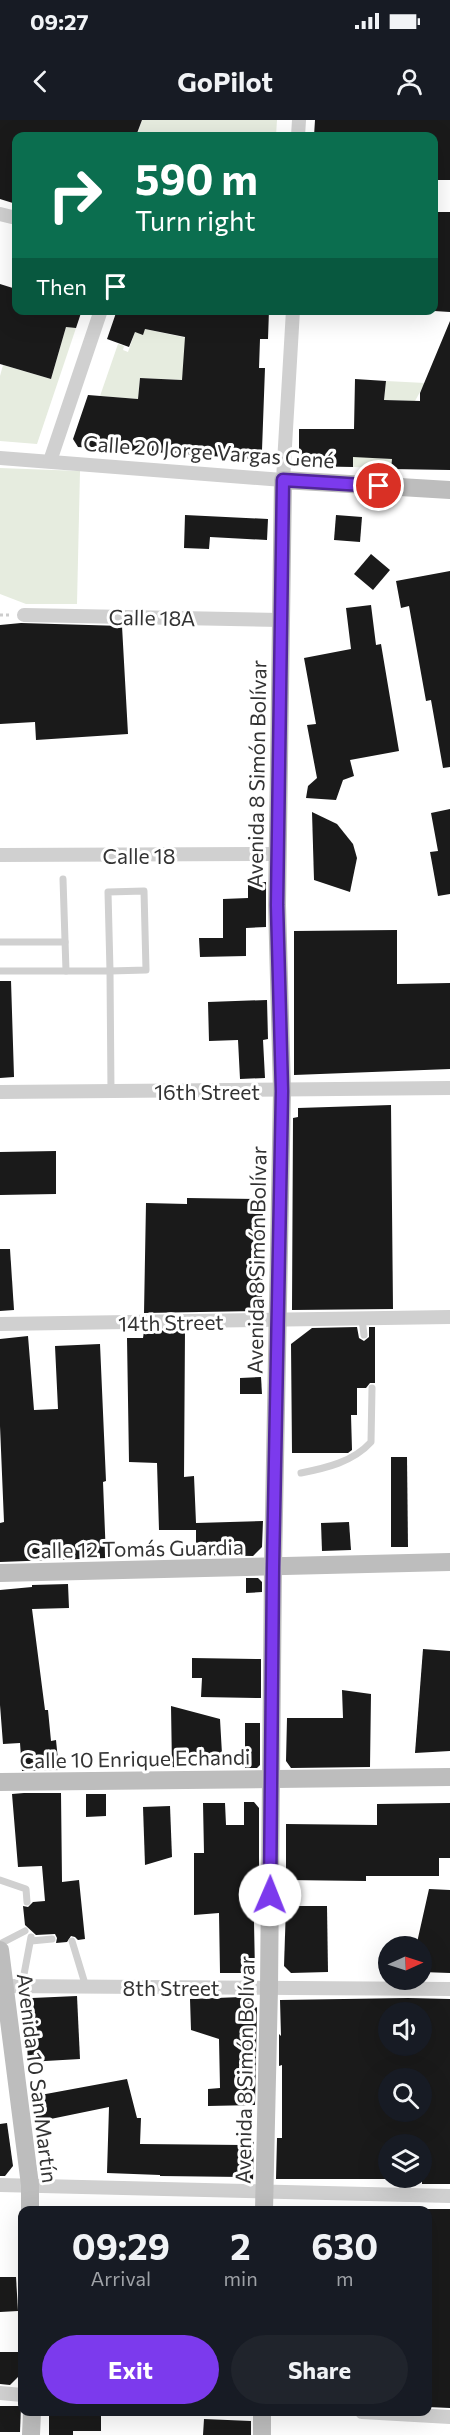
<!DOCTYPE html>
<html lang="en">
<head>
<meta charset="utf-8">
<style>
  body { margin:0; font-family:Commissioner,sans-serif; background:#20242c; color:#f1f3f6; height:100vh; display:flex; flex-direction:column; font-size:22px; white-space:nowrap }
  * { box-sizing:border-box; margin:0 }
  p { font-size:20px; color:#9ea1a6 }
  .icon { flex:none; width:33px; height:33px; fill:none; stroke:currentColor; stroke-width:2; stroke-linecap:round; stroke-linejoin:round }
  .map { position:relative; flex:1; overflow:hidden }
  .sheet { position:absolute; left:18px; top:2086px; width:414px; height:210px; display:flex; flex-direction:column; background:#171b24; border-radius:12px; box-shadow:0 6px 24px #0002 }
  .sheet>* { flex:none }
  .guide { position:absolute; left:12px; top:12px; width:426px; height:183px; border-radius:12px; box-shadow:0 6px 24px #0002; background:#0b6e4f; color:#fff; overflow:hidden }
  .needle { width:39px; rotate:87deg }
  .fabs { position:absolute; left:378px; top:1816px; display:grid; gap:12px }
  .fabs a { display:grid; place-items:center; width:54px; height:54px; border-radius:50%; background:#171b24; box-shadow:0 6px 24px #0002; font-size:30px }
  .pin { position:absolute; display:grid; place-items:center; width:51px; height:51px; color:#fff; margin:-26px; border:3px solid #fff; border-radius:50%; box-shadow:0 2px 6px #0007 }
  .me { position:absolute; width:66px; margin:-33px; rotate:1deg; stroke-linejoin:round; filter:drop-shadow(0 0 4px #0008) }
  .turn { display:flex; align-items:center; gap:21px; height:126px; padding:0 24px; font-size:27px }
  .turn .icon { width:78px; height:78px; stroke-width:2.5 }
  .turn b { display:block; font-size:42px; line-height:51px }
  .then { display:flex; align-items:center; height:57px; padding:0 24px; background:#0003; gap:12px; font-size:22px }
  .eta { display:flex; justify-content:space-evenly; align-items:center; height:102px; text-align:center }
  .eta b { font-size:36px; font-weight:700; line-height:42px }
  .cta { display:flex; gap:12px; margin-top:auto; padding:12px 24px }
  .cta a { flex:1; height:69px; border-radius:36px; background:#7c3aed; color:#fff; font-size:24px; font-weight:700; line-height:69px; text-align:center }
  .cta a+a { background:#20242c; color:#f1f3f6 }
  .status { display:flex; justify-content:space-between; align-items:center; height:42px; padding:0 30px; background:#171b24; direction:ltr }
  .status svg { height:16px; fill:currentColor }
  header { display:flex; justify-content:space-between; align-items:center; height:78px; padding:0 24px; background:#171b24; font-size:27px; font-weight:700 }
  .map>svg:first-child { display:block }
  .green { fill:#e6ecdf }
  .building { fill:#1a1a1a; fill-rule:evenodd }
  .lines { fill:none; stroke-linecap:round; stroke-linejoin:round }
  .path { stroke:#cdcdcd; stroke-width:3; stroke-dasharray:3 3; stroke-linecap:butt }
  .lane { stroke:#d0d0d0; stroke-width:7 }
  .street { stroke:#d0d0d0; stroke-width:14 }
  .secondary { stroke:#bdbdbd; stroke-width:18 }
  .route-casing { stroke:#51269a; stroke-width:15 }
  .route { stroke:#7c3aed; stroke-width:10 }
  .labels { text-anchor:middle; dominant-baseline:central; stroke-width:6; stroke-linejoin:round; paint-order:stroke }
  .street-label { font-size:21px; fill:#333; stroke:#fff }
</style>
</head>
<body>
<div class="status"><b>09:27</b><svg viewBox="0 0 49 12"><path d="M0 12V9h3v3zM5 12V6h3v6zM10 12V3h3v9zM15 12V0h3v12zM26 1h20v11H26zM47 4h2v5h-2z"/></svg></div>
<header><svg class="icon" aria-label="back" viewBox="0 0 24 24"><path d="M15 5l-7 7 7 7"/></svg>GoPilot<svg class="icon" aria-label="person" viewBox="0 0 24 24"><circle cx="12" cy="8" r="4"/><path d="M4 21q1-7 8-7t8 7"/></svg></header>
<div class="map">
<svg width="450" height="2315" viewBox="0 0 450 2315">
  <rect width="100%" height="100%" fill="#fff"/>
  <g class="green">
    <polygon points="142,0 277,0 276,16 137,15"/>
    <polygon points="66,207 76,208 37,324 0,321 0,256 3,245 51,259"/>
    <polygon points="145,209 187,218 182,260 140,258 138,279 100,276 118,224 124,226 123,230 128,232 135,212 143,214"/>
    <polygon points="386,261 425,263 415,281 384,280"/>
    <polygon points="353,329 373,335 374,338 392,339 391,349 353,347"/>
    <polygon points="0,348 80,351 77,484 26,484 0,474"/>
  </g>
  <g class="building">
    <polygon points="0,0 142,0 136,16 16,16 16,84 0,79"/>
    <polygon points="315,0 450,0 450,60 434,60 434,16 314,16"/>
    <polygon points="434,92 450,92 450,192 434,191"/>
    <polygon points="0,164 16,169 16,190 82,190 76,208 66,207 51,259 0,244"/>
    <polygon points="117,190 269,190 268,219 260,219 259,248 265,248 262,330 255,339 78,327 73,319 88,275 138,279 140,258 182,260 185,217 145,209 143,215 135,212 129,227 107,219"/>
    <polygon points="450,201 450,350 391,349 392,339 353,337 353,347 299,346 299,309 354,309 355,259 386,261 384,280 420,281 420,273"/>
    <polygon points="185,395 268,399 267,420 210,417 209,429 184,428"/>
    <polygon points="336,395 362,397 360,422 334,420"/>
    <polygon points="371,434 390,450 373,470 354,454"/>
    <polygon points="450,451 450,647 443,648 431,580 426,581 409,486 401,488 396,461"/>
    <polygon points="371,485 376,525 381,524 399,631 350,640 354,656 343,660 336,680 306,678 308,666 317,658 307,605 316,604 304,538 351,529 346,488"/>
    <polygon points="21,503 122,506 128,614 36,620 35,602 0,604 0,505"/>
    <polygon points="450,689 450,774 438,776 430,732 438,731 431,693"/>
    <polygon points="312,692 337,704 353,724 357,738 350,772 314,760"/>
    <polygon points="266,762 266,807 246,808 246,836 200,837 199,818 223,818 223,779 248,778 248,763"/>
    <polygon points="397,810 397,864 450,863 450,949 294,955 294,811"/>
    <polygon points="0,861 11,861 14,957 0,958"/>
    <polygon points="267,880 268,919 263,920 265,958 240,959 238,920 209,921 208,882"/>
    <polygon points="391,985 393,1189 292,1190 293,998 298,997 298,988"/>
    <polygon points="56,1031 56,1074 0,1075 0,1032"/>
    <polygon points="187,1078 263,1079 262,1191 144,1193 146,1083 187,1084"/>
    <polygon points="0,1129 10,1129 14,1190 0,1191"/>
    <polygon points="357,1207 359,1218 364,1221 369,1217 369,1207 375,1207 375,1263 370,1263 366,1268 357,1268 357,1295 351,1295 352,1330 348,1333 292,1333 291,1224 312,1208"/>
    <polygon points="185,1210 184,1357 194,1356 196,1403 263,1401 262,1427 253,1436 196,1435 196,1410 159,1410 157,1343 129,1342 127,1218 143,1218 144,1211"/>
    <polygon points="28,1216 34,1290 58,1289 55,1226 100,1224 106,1361 103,1362 106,1438 0,1442 0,1403 4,1402 0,1306 0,1219"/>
    <polygon points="261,1257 262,1274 240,1274 240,1258"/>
    <polygon points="391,1337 407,1337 408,1427 391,1427"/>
    <polygon points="349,1402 351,1430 322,1431 321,1403"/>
    <polygon points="246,1458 258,1458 262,1462 262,1472 246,1473"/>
    <polygon points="68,1464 69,1488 32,1489 45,1590 48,1590 51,1621 56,1620 59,1650 22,1651 20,1623 3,1624 0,1585 0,1470 32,1467 32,1465"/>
    <polygon points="423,1529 450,1531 450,1631 415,1633"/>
    <polygon points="192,1538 261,1539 261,1578 201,1577 202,1558 192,1558"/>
    <polygon points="342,1570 371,1574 370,1647 291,1648 286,1641 287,1598 343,1598"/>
    <polygon points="171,1586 220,1599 222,1634 184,1636 185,1648 172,1647"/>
    <polygon points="245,1603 260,1603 260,1645 257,1648 245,1648"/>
    <polygon points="24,1673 61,1673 62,1762 79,1760 85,1819 78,1820 75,1817 71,1816 67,1822 56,1823 57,1818 55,1814 36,1815 25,1805 23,1786 28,1787 33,1782 45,1781 42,1746 18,1747 12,1674"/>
    <polygon points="86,1674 106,1674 106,1696 86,1697"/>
    <polygon points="244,1682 254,1682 259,1688 259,1751 253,1751 255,1853 220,1853 219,1793 194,1795 194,1733 204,1733 203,1683 225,1683 226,1705 244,1705"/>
    <polygon points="450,1683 450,1738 439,1738 439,1756 366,1756 366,1761 286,1760 286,1704 377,1705 377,1684"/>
    <polygon points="170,1686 172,1737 145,1745 143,1687"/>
    <polygon points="429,1769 450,1770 450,1853 422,1852 422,1827 416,1827"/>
    <polygon points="286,1786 327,1786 328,1852 291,1853 284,1846"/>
    <polygon points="77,1876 80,1939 28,1942 25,1890 32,1878"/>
    <polygon points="242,1877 249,1878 257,1888 255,1985 208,1986 208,1969 220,1968 219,1919 191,1910 190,1879"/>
    <path d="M408 1878 450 1879V2064H422V2025H388V2059H276L277 2018H282V1945L279 1946V1914L281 1916 280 1880ZM388 1893H422V1926H388ZM388 1959H422V1992H388Z"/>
    <polygon points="127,1959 137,1998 141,1998 140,2024 243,2025 243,2017 254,2017 253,2061 242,2061 242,2057 160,2056 160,2055 107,2053 109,1987 36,2002 35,1976"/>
    <polygon points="7,2003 13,2046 5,2056 0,2056 0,2004"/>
    <polygon points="428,2089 450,2089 450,2288 428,2287"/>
    <polygon points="0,2157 16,2157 18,2191 0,2192"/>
    <polygon points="0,2232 19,2232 19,2256 10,2265 0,2264"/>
    <polygon points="0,2286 21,2286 20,2312 0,2312"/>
    <polygon points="49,2292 101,2292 101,2311 73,2311 73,2315 49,2315"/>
    <polygon points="204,2299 251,2301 251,2315 203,2315"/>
  </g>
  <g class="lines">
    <polyline class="path" points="0,495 10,495"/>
    <g class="lane">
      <polyline points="63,759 66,851"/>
      <polygon points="144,771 146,850 110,851 108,772"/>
      <polyline points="0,822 65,822"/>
      <polyline points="0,851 110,851 111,972"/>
      <polyline points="362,1199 364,1215"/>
      <path d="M301 1353C326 1348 353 1342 371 1322L372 1268"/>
      <polyline points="0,1760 26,1769 27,1782"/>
      <polyline points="31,1821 52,1819"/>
      <polyline points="72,1821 86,1867"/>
      <polyline points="0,1824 25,1811"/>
      <polyline points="22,1865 31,1817"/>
    </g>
    <g class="street">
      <polyline points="298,16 299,0"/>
      <polyline points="0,94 16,98"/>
      <polyline points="0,338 283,360 293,190"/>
      <polyline points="50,341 101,190"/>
      <polyline points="24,495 280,500"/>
      <polyline points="0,735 278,734"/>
      <polyline points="0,972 450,968"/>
      <polyline points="0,1204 450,1197"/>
      <polyline points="0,1866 450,1869"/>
      <polyline points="0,2065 450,2076"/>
      <polyline points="0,2273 22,2275"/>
      <polyline points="362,2292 450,2297"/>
    </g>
    <g class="secondary">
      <polyline points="0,1453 450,1442"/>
      <polyline points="0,1662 450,1657"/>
      <polyline points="0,1830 30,2065 30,2091"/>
      <polyline points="264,2091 269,1868 273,1447 282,971 277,785 283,360 450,370"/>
      <polyline points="31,2315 32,2292"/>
      <polyline points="262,2315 262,2292"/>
    </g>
  </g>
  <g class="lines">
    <defs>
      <polyline id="route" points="270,1775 273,1448 282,971 277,785 283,360 379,366"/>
    </defs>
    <use href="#route" class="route-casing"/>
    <use href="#route" class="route"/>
  </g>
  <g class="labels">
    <g class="street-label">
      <text transform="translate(209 331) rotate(4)">Calle 20 Jorge Vargas Gené</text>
      <text transform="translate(152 497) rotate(1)">Calle 18A</text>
      <text transform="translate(256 654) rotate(-89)">Avenida 8 Simón Bolívar</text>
      <text x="139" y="735">Calle 18</text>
      <text x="207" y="971">16th Street</text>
      <text transform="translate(256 1140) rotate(-89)">Avenida 8 Simón Bolívar</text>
      <text transform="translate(171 1202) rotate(-1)">14th Street</text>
      <text transform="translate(135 1428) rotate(-1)">Calle 12 Tomás Guardia</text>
      <text transform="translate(135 1638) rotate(-1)">Calle 10 Enrique Echandi</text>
      <text x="171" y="1867">8th Street</text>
      <text transform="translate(244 1950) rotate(-89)">Avenida 8 Simón Bolívar</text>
      <text transform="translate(38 1958) rotate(83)">Avenida 10 San Martín</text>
    </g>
  </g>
</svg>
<div class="fabs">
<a><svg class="needle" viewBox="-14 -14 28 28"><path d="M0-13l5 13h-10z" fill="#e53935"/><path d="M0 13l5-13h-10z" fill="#9ea1a6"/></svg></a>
<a><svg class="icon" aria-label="sound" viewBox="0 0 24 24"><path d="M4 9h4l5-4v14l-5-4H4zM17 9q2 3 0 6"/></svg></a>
<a><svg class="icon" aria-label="search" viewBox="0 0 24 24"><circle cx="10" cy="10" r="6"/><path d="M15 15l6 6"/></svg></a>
<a><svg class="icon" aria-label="layers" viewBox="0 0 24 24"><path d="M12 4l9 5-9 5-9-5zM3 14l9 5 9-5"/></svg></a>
</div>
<div class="pin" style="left:379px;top:366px;background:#d93025"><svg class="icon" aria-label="arrive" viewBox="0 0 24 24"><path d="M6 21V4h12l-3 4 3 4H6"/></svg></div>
<svg class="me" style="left:270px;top:1775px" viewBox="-20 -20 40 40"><circle r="19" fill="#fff"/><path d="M0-13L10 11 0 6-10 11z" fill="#7c3aed"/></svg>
<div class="guide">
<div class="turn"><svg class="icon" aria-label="right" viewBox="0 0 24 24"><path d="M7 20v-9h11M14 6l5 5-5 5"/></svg><div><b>590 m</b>Turn right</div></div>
<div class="then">Then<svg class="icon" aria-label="arrive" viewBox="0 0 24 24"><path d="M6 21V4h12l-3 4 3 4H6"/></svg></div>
</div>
<section class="sheet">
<div class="eta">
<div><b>09:29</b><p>Arrival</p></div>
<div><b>2</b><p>min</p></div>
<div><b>630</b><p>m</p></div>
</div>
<div class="cta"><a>Exit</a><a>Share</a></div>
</section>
</div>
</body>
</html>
